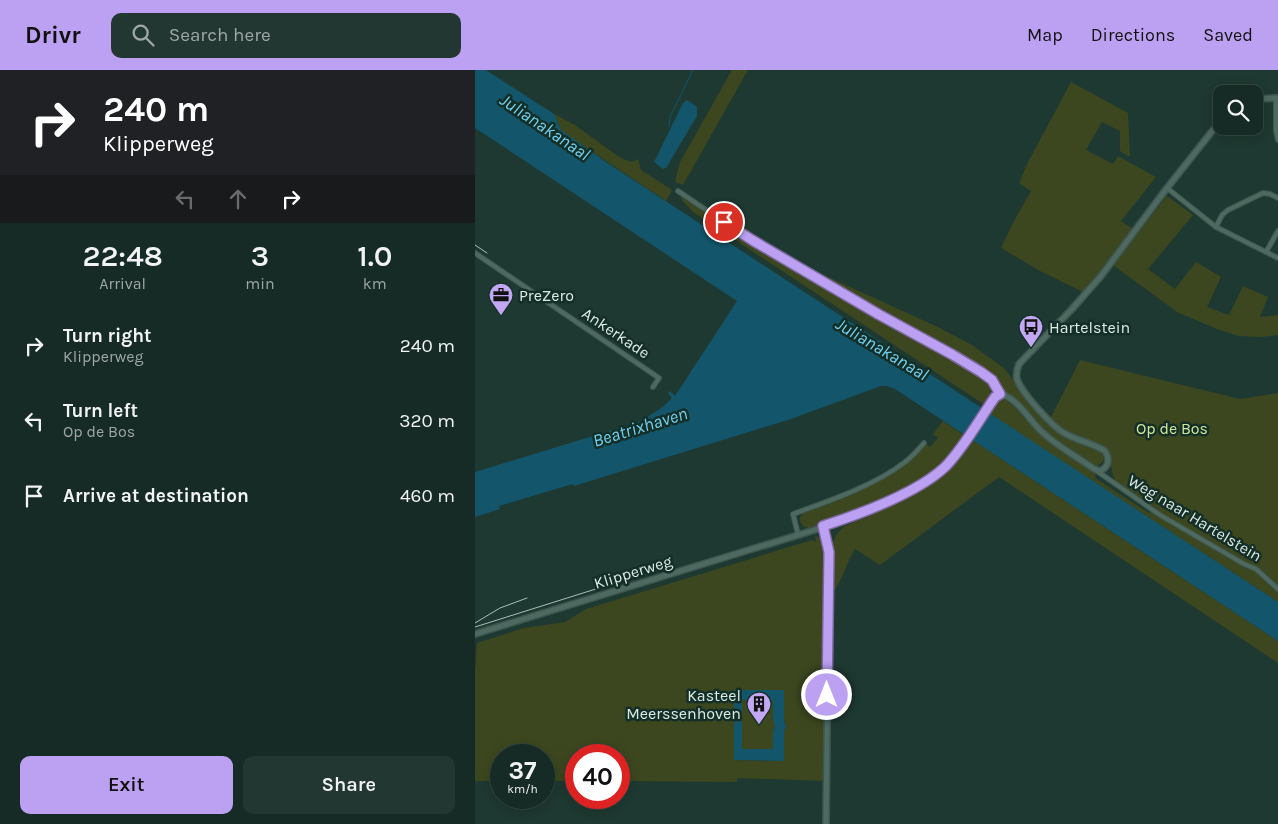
<!DOCTYPE html>
<html lang="en">
<head>
<meta charset="utf-8">
<style>
  body { margin:0; font-family:Karla,sans-serif; background:#233732; color:#f1f3f6; height:100vh; display:flex; flex-direction:column; font-size:19px; white-space:nowrap }
  * { box-sizing:border-box; margin:0 }
  p { font-size:16px; color:#9ea7a7 }
  .icon { flex:none; width:28px; height:28px; fill:none; stroke:currentColor; stroke-width:2; stroke-linecap:round; stroke-linejoin:round }
  .map { position:relative; flex:1; overflow:hidden }
  .sheet { display:flex; flex-direction:column; background:#162b25; width:475px }
  .sheet>* { flex:none }
  .guide { background:#202124; color:#fff; overflow:hidden }
  .fabs { position:absolute; left:738px; top:15px; display:grid; gap:10px }
  .fabs a { display:grid; place-items:center; width:50px; height:50px; border-radius:10px; background:#162b25; box-shadow:0 2px 12px #0003,0 0 0 1px #354742; font-size:25px }
  .speed { position:absolute; left:15px; top:674px; display:flex; gap:10px; font-size:25px; font-weight:700; text-align:center }
  .speed>* { display:grid; place-content:center; width:65px; height:65px; border-radius:50%; background:#162b25; box-shadow:0 2px 12px #0003,0 0 0 1px #354742; line-height:1 }
  .speed small { font-size:12px; font-weight:400 }
  .speed .limit { border:8px solid #d22; background:#fff; color:#111 }
  .pin { position:absolute; display:grid; place-items:center; width:42px; height:42px; color:#fff; margin:-21px; border:2px solid #fff; border-radius:50%; box-shadow:0 1px 5px #0007 }
  .me { position:absolute; width:55px; margin:-28px; rotate:0deg; stroke-linejoin:round; filter:drop-shadow(0 0 4px #0008) }
  .turn { display:flex; align-items:center; gap:18px; height:105px; padding:0 20px; font-size:22px }
  .turn .icon { width:65px; height:65px; stroke-width:2.5 }
  .turn b { display:block; font-size:35px; line-height:42px }
  .lanes { display:flex; align-items:center; height:48px; padding:0 20px; background:#0003; justify-content:center; gap:25px; direction:ltr }
  .lanes .off { opacity:.35 }
  .eta { display:flex; justify-content:space-evenly; align-items:center; height:85px; text-align:center }
  .eta b { font-size:30px; font-weight:600; line-height:35px }
  .action { display:flex; gap:10px; margin-top:auto; padding:10px 20px }
  .action a { flex:1; height:58px; border-radius:10px; background:#bca0f2; color:#111; font-size:20px; font-weight:600; line-height:58px; text-align:center }
  .action a+a { background:#233732; color:#f1f3f6 }
  ul { padding:0; list-style:none }
  li { display:flex; align-items:center; gap:15px; height:75px; padding:0 20px }
  li div { flex:1 }
  li b { display:block; font-size:19px }
  li em { font-style:normal }
  header { display:flex; align-items:center; gap:30px; box-sizing:border-box; height:70px; padding:0 25px; background:#bca0f2; color:#111 }
  header strong { font-size:24px }
  nav { display:flex; gap:28px; margin-inline-start:auto; font-size:18px }
  .search { width:350px; height:45px; background:#233732; display:flex; align-items:center; gap:12px; box-sizing:border-box; padding:0 18px; border-radius:10px; color:#9ea7a7; font-size:19px }
  main { display:flex; flex:1; min-height:0 }
  .map>svg:first-child { display:block }
  .green { fill:#3c471f; fill-rule:evenodd }
  .water { fill:#13556a; fill-rule:evenodd }
  .lines { fill:none; stroke-linecap:round; stroke-linejoin:round }
  .stream { stroke:#13556a; stroke-width:1 }
  .minor-casing { stroke:#3d554e; stroke-width:6 }
  .tertiary-casing { stroke:#3d554e; stroke-width:8 }
  .minor { stroke:#4d6960; stroke-width:4 }
  .tertiary { stroke:#4d6960; stroke-width:5 }
  .rail { stroke:#abbdb7; stroke-width:1 }
  .route-casing { stroke:#7a689d; stroke-width:12 }
  .route { stroke:#bca0f2; stroke-width:9 }
  .labels { text-anchor:middle; dominant-baseline:central; stroke-width:5; stroke-linejoin:round; paint-order:stroke }
  .poi-label { font-size:16px; fill:#dcebe6; stroke:#142f27; text-anchor:start }
  .street-label { font-size:16px; fill:#dcebe6; stroke:#142f27 }
  .park-label { font-size:16px; fill:#d1e79b; stroke:#142f27 }
  .water-label { font-size:18px; font-style:italic; fill:#72d1f2; stroke:#142f27 }
</style>
</head>
<body>
<header>
<strong>Drivr</strong>
<div class="search"><svg class="icon" aria-label="search" viewBox="0 0 24 24"><circle cx="10" cy="10" r="6"/><path d="M15 15l6 6"/></svg>Search here</div>
<nav><a>Map</a><a>Directions</a><a>Saved</a></nav>
</header>
<main>
<section class="sheet">
<div class="guide">
<div class="turn"><svg class="icon" aria-label="right" viewBox="0 0 24 24"><path d="M7 20v-9h11M14 6l5 5-5 5"/></svg><div><b>240 m</b>Klipperweg</div></div>
<div class="lanes"><svg class="icon off" aria-label="left" viewBox="0 0 24 24"><path d="M17 20v-9H6M10 6l-5 5 5 5"/></svg><svg class="icon off" aria-label="ahead" viewBox="0 0 24 24"><path d="M12 20V5M6 11l6-6 6 6"/></svg><svg class="icon" aria-label="right" viewBox="0 0 24 24"><path d="M7 20v-9h11M14 6l5 5-5 5"/></svg></div>
</div>
<div class="eta">
<div><b>22:48</b><p>Arrival</p></div>
<div><b>3</b><p>min</p></div>
<div><b>1.0</b><p>km</p></div>
</div>
<ul>
<li><svg class="icon" aria-label="right" viewBox="0 0 24 24"><path d="M7 20v-9h11M14 6l5 5-5 5"/></svg><div><b>Turn right</b><p>Klipperweg</p></div><em>240 m</em></li>
<li><svg class="icon" aria-label="left" viewBox="0 0 24 24"><path d="M17 20v-9H6M10 6l-5 5 5 5"/></svg><div><b>Turn left</b><p>Op de Bos</p></div><em>320 m</em></li>
<li><svg class="icon" aria-label="arrive" viewBox="0 0 24 24"><path d="M6 21V4h12l-3 4 3 4H6"/></svg><div><b>Arrive at destination</b></div><em>460 m</em></li>
</ul>
<div class="action"><a>Exit</a><a>Share</a></div>
</section>
<div class="map">
<svg width="803" height="754" viewBox="0 0 803 754">
  <rect width="100%" height="100%" fill="#1e3931"/>
  <g class="green">
    <polygon points="257,0 273,0 208,115 200,112 205,92"/>
    <polygon points="596,12 653,43 655,87 645,81 645,61 627,52 611,80 638,94 643,86 681,107 646,151 658,159 608,222 565,201 526,178 539,151 556,121 544,113 553,92"/>
    <polygon points="79,44 100,55 144,87 156,92 163,89 166,100 197,120 191,131 95,67 86,60"/>
    <polygon points="692,126 718,145 673,199 700,219 721,192 746,207 732,237 754,245 768,216 793,227 785,247 803,245 803,265 786,267 764,266 742,259 702,242 638,195"/>
    <path d="M206 127 367 230 320 194 285 172 351 206 465 258 497 275 529 298 572 354 589 368 619 378 626 381 629 390 622 397 620 408 674 443 682 439 642 413 638 406 634 386 587 359 575 349 605 290 765 329 803 323V532L513 343 523 327C536 330 542 341 551 350 545 329 537 324 516 318L514 328 510 335 218 142 207 130Z"/>
    <path d="M468 351 490 366C485 374 479 384 472 390 431 426 385 442 334 458L329 457C325 453 323 448 328 444 335 437 351 435 360 431 394 418 426 400 452 374L455 377 463 368 458 364Z"/>
    <path d="M496 369 803 571V593L524 407 405 495 380 479C371 493 368 510 357 524V475L361 465 368 457 412 438 455 413 475 397Z"/>
    <path d="M340 465 348 471 351 479V711L262 708V712L144 711V685H101V711H69V685H26V711H0V602L2 573 49 558 90 552 111 539 337 470 341 472ZM259 620H309V650L311 657 309 661V691L259 690Z"/>
    <polygon points="267,630 298,630 300,657 298,661 298,679 267,679"/>
  </g>
  <g class="water">
    <polygon points="0,0 11,0 79,44 86,60 131,92 803,532 803,571 420,319 412,316 406,316 316,349 99,416 98,414 24,436 25,439 0,447 0,402 167,351 189,336 197,328 193,323 195,321 200,326 262,231 0,58"/>
    <polygon points="212,30 222,37 222,46 191,98 188,99 179,92 208,33"/>
    <path d="M259 620H309V650L311 657 309 661V691L259 690ZM267 630 298 631V650L300 657 298 661V679H267Z"/>
  </g>
  <g class="lines">
    <polyline class="stream" points="194,57 195,47 218,0"/>
    <defs>
      <g id="minor">
        <polyline points="801,28 801,61 803,70"/>
        <polyline points="692,118 741,157 803,188"/>
        <polyline points="203,121 277,171 403,244 478,285 506,302 517,310 525,324"/>
        <polyline points="741,157 747,145 753,140 788,123 795,124 803,128"/>
        <polyline points="791,182 803,161"/>
        <polyline points="0,183 184,308 178,317"/>
        <polyline points="622,401 685,445 769,494 781,499 803,519"/>
        <path d="M323 464 318 444C354 431 399 416 430 392 437 387 443 380 449 373"/>
      </g>
      <g id="tertiary">
        <polyline points="779,29 803,28"/>
        <polyline points="347,456 354,482 351,754"/>
        <path d="M0 564C88 537 176 510 264 483 331 462 406 445 463 402 487 384 502 352 520 327L525 324C540 326 554 349 565 360 580 375 601 386 619 399L625 401C634 397 635 389 630 381 618 373 603 371 591 364 578 358 546 322 542 309 541 304 542 299 544 294L597 239 626 206 692 118 746 50"/>
      </g>
    </defs>
    <use href="#minor" class="minor-casing"/>
    <use href="#tertiary" class="tertiary-casing"/>
    <use href="#minor" class="minor"/>
    <use href="#tertiary" class="tertiary"/>
    <g class="rail">
      <polyline points="0,175 12,183"/>
      <polyline points="0,553 25,538 52,528"/>
      <polyline points="0,557 143,512"/>
    </g>
  </g>
  <g class="lines">
    <defs>
      <path id="route" d="M249 152 277 170 403 244 478 285 506 302 517 310 525 324 520 327C504 350 490 376 471 396 443 423 385 444 348 456L354 482 352 625"/>
    </defs>
    <use href="#route" class="route-casing"/>
    <use href="#route" class="route"/>
  </g>
  <defs>
    <symbol id="office-pin" viewBox="-11 -11 22 30"><path d="M0 17L-7.5 6A9.5 9.5 0 1 1 7.5 6Z" fill="#c2a8f3" stroke="#142f27"/><path d="M-6-3h4V-5.5h4V-3h4V5H-6ZM-1-4.5V-3h2v-1.5ZM-6 0V1H6V0Z" fill="#111"/></symbol>
    <symbol id="bus-pin" viewBox="-11 -11 22 30"><path d="M0 17L-7.5 6A9.5 9.5 0 1 1 7.5 6Z" fill="#c2a8f3" stroke="#142f27"/><path d="M-5-6H5V4H4V6H2V4H-2V6H-4V4H-5ZM-3.5-4V0h7V-4ZM-3.5 1.2v1.5H-2V1.2ZM2 1.2v1.5H3.5V1.2Z" fill="#111"/></symbol>
    <symbol id="building-pin" viewBox="-11 -11 22 30"><path d="M0 17L-7.5 6A9.5 9.5 0 1 1 7.5 6Z" fill="#c2a8f3" stroke="#142f27"/><path d="M-4-6H4V6H1V3H-1V6H-4ZM-2.5-4.3h1.7v1.8h-1.7ZM.8-4.3h1.7v1.8H.8ZM-2.5-1h1.7V.8h-1.7ZM.8-1h1.7V.8H.8Z" fill="#111"/></symbol>
  </defs>
  <g fill-rule="evenodd">
    <use href="#office-pin" x="12" y="211" width="28" height="38"/>
    <use href="#bus-pin" x="542" y="243" width="28" height="38"/>
    <use href="#building-pin" x="270" y="620" width="28" height="38"/>
  </g>
  <g class="labels">
    <g class="poi-label">
      <text x="44" y="225">PreZero</text>
      <text x="574" y="257">Hartelstein</text>
      <text x="266" y="625" text-anchor="end">Kasteel<tspan x="266" dy="18">Meerssenhoven</tspan></text>
    </g>
    <g class="street-label">
      <text transform="translate(141 263) rotate(34)">Ankerkade</text>
      <text transform="translate(720 448) rotate(31)">Weg naar Hartelstein</text>
      <text transform="translate(158 502) rotate(-17)">Klipperweg</text>
    </g>
    <g class="park-label">
      <text x="697" y="358">Op de Bos</text>
    </g>
    <g class="water-label">
      <text transform="translate(70 57) rotate(34)">Julianakanaal</text>
      <text transform="translate(407 279) rotate(31)">Julianakanaal</text>
      <text transform="translate(165 357) rotate(-17)">Beatrixhaven</text>
    </g>
  </g>
</svg>
<div class="fabs">
<a><svg class="icon" aria-label="search" viewBox="0 0 24 24"><circle cx="10" cy="10" r="6"/><path d="M15 15l6 6"/></svg></a>
</div>
<div class="speed"><div>37<small>km/h</small></div><div class="limit">40</div></div>
<div class="pin" style="left:249px;top:152px;background:#d93025"><svg class="icon" aria-label="arrive" viewBox="0 0 24 24"><path d="M6 21V4h12l-3 4 3 4H6"/></svg></div>
<svg class="me" style="left:352px;top:625px" viewBox="-20 -20 40 40"><circle r="17" fill="#bca0f2" stroke="#fff" stroke-width="3"/><path d="M0-11L8 9 0 5-8 9z" fill="#fff"/></svg>
</div>
</main>
</body>
</html>
